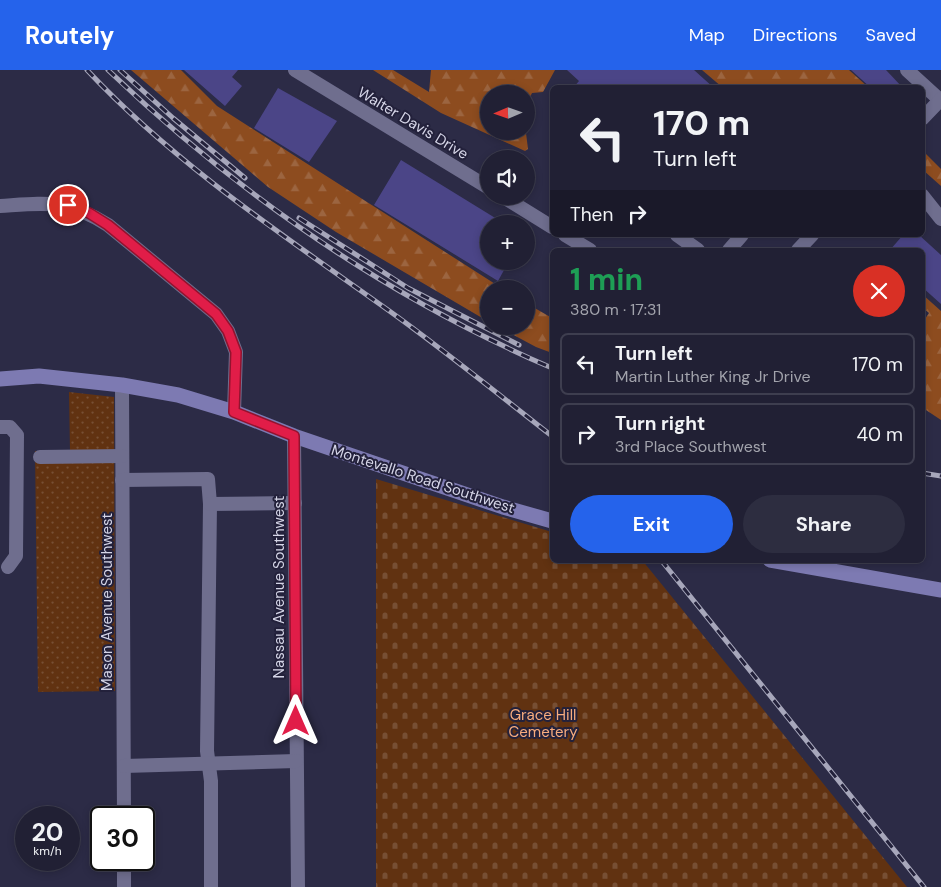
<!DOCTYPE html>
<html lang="en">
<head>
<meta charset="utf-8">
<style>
  body { margin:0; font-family:"DM Sans",sans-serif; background:#2d2d40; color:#f1f3f6; height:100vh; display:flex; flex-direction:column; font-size:19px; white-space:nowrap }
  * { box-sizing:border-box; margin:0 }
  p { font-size:16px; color:#a2a3ac }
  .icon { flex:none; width:28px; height:28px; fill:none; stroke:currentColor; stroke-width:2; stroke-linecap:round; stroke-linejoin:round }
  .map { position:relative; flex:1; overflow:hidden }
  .panel { position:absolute; left:550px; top:178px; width:375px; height:315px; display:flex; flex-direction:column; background:#212034; border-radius:8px; box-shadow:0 2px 8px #0003,0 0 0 1px #3e3e4f }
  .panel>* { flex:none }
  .hud { position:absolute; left:550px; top:15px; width:375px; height:152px; border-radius:8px; box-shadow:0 2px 8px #0003,0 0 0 1px #3e3e4f; background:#212034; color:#f1f3f6; overflow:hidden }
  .needle { width:32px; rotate:268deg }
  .tools { position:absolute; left:480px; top:15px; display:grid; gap:10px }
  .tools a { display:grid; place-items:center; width:55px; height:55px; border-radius:50%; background:#212034; box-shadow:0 2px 8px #0003,0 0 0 1px #3e3e4f; font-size:25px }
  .speed { position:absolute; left:15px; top:736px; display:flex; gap:10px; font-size:25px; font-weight:700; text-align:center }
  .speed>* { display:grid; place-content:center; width:65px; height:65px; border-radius:50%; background:#212034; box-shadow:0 2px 8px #0003,0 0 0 1px #3e3e4f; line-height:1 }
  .speed small { font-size:12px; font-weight:400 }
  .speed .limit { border:2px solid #111; border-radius:8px; background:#fff; color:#111 }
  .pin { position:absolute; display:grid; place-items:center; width:42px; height:42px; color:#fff; margin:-21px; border:2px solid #fff; border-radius:50%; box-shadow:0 1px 5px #0007 }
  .me { position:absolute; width:55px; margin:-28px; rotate:0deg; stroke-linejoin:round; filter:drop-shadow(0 0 4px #0008) }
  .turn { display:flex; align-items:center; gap:18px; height:105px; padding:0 20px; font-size:22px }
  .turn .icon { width:65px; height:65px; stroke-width:2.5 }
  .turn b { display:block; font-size:35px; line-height:42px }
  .then { display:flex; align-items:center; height:48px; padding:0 20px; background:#0003; gap:10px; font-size:19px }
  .round { display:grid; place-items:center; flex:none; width:52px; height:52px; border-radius:26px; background:#2d2d40 }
  .summary { display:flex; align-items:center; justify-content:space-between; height:85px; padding:0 20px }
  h1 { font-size:30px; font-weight:700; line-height:38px; color:#1e9e55 }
  .primary-button { display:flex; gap:10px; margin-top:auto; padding:10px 20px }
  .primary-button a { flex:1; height:58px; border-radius:30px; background:#2563eb; color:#fff; font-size:20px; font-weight:700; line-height:58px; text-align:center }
  .primary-button a+a { background:#2d2d40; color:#f1f3f6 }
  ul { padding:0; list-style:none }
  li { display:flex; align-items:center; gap:15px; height:62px; margin:0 10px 8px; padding:0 10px; border:2px solid #3e3e4f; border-radius:8px }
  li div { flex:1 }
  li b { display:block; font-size:19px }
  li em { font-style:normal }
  header { display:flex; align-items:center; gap:30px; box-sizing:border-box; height:70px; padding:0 25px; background:#2563eb; color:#fff }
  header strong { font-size:24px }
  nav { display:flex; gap:28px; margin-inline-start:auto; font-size:18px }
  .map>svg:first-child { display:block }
  .grass { fill:url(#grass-dots) }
  .forest { fill:url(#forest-firs); fill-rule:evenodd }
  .cemetery { fill:url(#cemetery-stones) }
  .building { fill:#4b4587 }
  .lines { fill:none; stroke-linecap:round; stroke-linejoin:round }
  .minor { stroke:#6f6e8e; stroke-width:14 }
  .major { stroke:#7d7ab2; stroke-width:15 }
  .rail-casing { stroke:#a7a7bb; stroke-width:5 }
  .rail { stroke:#23213b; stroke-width:3; stroke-dasharray:9; stroke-linecap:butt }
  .route-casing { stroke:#92132f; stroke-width:12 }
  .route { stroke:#e11d48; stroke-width:9 }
  .labels { text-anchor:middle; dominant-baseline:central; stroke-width:4; stroke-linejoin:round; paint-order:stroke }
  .street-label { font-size:15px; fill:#d5d5e7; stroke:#23213b }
  .park-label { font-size:15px; fill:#f8ac7e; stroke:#23213b }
</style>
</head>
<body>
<header>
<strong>Routely</strong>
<nav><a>Map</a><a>Directions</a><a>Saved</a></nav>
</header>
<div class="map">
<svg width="941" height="817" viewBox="0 0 941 817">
  <defs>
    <pattern id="grass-dots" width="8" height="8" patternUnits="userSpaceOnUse" patternTransform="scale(1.25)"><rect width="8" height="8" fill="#613211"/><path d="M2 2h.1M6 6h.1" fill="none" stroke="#774f34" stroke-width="1.8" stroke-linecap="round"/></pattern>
    <pattern id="forest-firs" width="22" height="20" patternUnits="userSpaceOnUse" patternTransform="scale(1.25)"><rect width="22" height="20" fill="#8d4c1f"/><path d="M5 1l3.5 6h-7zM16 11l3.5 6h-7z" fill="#9c6540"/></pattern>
    <pattern id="cemetery-stones" width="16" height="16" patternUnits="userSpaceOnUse" patternTransform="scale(1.25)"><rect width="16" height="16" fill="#613211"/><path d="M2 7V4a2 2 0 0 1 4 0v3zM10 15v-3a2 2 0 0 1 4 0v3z" fill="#774f34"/></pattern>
  </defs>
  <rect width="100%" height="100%" fill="#2c2b46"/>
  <polygon class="grass" points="69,322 114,327 115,621 38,622 35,381 70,381"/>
  <g class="forest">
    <polygon points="131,0 181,0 217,36 503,219 489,219 489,252 336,162 268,117"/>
    <path d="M373 0H393L429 22 431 0H555L543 22 532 23 528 31 530 42 526 63 528 79 525 81 441 43ZM489 24H526V61H489Z"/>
    <polygon points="702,0 849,0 868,17 722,17"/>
    <polygon points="923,62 926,63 924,82 941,99 941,116 923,100"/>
    <polygon points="922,224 941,241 941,350 923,338 923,252 929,243 923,238"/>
    <polygon points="526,233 552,248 552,283 536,277 497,256 526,256"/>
  </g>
  <polygon class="cemetery" points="376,409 552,462 552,490 642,490 907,817 376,817"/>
  <g class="building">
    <polygon points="184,0 238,0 232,7 242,16 225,36"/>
    <polygon points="567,0 694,0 714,18 573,18 579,11"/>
    <polygon points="851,0 886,0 903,18 871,18"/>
    <polygon points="278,18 337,51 309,92 254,58"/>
    <polygon points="401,90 505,154 489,154 489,191 509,191 498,211 374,135"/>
    <polygon points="903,165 919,165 941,185 941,234 922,217 922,180 890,180"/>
  </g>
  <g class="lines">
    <g class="minor">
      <polyline points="295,0 489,118"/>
      <polyline points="907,0 940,30"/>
      <polyline points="922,49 941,29"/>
      <polyline points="922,125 941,149"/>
      <polyline points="502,126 552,157"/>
      <path d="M0 136C47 133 67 129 108 155L216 244 228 261 236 282 234 342"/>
      <polyline points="565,165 590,180"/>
      <polyline points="677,165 698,180"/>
      <polyline points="729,180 742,165"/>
      <polyline points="798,180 812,165"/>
      <polyline points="122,315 124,748"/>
      <polyline points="0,357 10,357 17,365 16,486 8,497"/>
      <polyline points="294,366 298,817"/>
      <polyline points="40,387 122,386"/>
      <polyline points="122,410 208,409 210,434 207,681 211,711 211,817"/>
      <polyline points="210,434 295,433"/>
      <polyline points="124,696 296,691"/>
      <polyline points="124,790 124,817"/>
    </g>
    <g class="major">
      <polyline points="0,309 39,306 122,315 178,325 234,342 294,366 503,437 552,451"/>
      <polyline points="770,490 941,520"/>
    </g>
    <defs>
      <g id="rail">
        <path d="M87 0C174 93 284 166 388 240 444 280 498 324 552 366"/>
        <path d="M108 0C238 124 387 227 552 298"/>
        <polyline points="120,0 173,48 245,108"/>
        <polyline points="299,148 408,218 519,275"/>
        <polyline points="922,403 941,406"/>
        <polyline points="661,490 924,817"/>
      </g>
    </defs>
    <use href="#rail" class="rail-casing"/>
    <use href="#rail" class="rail"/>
  </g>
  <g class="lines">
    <defs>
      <polyline id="route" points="68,135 89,143 108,155 216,244 228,261 236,282 234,342 294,366 296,651"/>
    </defs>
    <use href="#route" class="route-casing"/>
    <use href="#route" class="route"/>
  </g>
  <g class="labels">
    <g class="street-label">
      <text transform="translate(413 53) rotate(31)">Walter Davis Drive</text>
      <text transform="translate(423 409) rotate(18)">Montevallo Road Southwest</text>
      <text transform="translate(279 517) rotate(-90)">Nassau Avenue Southwest</text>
      <text transform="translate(107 532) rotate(-90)">Mason Avenue Southwest</text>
    </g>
    <g class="park-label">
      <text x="543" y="645">Grace Hill<tspan x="543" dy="17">Cemetery</tspan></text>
    </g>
  </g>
</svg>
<div class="tools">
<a><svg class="needle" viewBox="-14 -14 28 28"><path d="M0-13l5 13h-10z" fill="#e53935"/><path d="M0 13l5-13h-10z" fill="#a2a3ac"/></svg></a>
<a><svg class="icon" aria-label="sound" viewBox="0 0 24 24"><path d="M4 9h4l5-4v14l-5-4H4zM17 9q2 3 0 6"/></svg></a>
<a>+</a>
<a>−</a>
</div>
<div class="speed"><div>20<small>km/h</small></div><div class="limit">30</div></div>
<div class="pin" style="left:68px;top:135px;background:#d93025"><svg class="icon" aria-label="arrive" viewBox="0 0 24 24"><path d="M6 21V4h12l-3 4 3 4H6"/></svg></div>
<svg class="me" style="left:296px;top:651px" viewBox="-20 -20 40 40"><path d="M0-17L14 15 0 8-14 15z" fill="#e11d48" stroke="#fff" stroke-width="4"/></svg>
<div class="hud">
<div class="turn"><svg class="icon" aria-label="left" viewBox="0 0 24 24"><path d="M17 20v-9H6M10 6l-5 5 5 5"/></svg><div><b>170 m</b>Turn left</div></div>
<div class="then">Then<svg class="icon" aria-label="right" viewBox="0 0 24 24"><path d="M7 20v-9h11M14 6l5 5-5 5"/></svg></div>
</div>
<section class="panel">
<div class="summary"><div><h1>1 min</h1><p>380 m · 17:31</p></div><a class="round" style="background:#d93025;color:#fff"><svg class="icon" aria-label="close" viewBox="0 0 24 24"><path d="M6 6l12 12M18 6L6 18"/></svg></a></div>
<ul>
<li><svg class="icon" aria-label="left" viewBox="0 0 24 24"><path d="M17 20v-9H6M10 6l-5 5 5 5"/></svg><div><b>Turn left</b><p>Martin Luther King Jr Drive</p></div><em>170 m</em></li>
<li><svg class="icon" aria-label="right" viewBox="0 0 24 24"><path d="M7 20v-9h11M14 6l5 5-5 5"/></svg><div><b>Turn right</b><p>3rd Place Southwest</p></div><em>40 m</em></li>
</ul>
<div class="primary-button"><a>Exit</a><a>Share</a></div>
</section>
</div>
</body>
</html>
